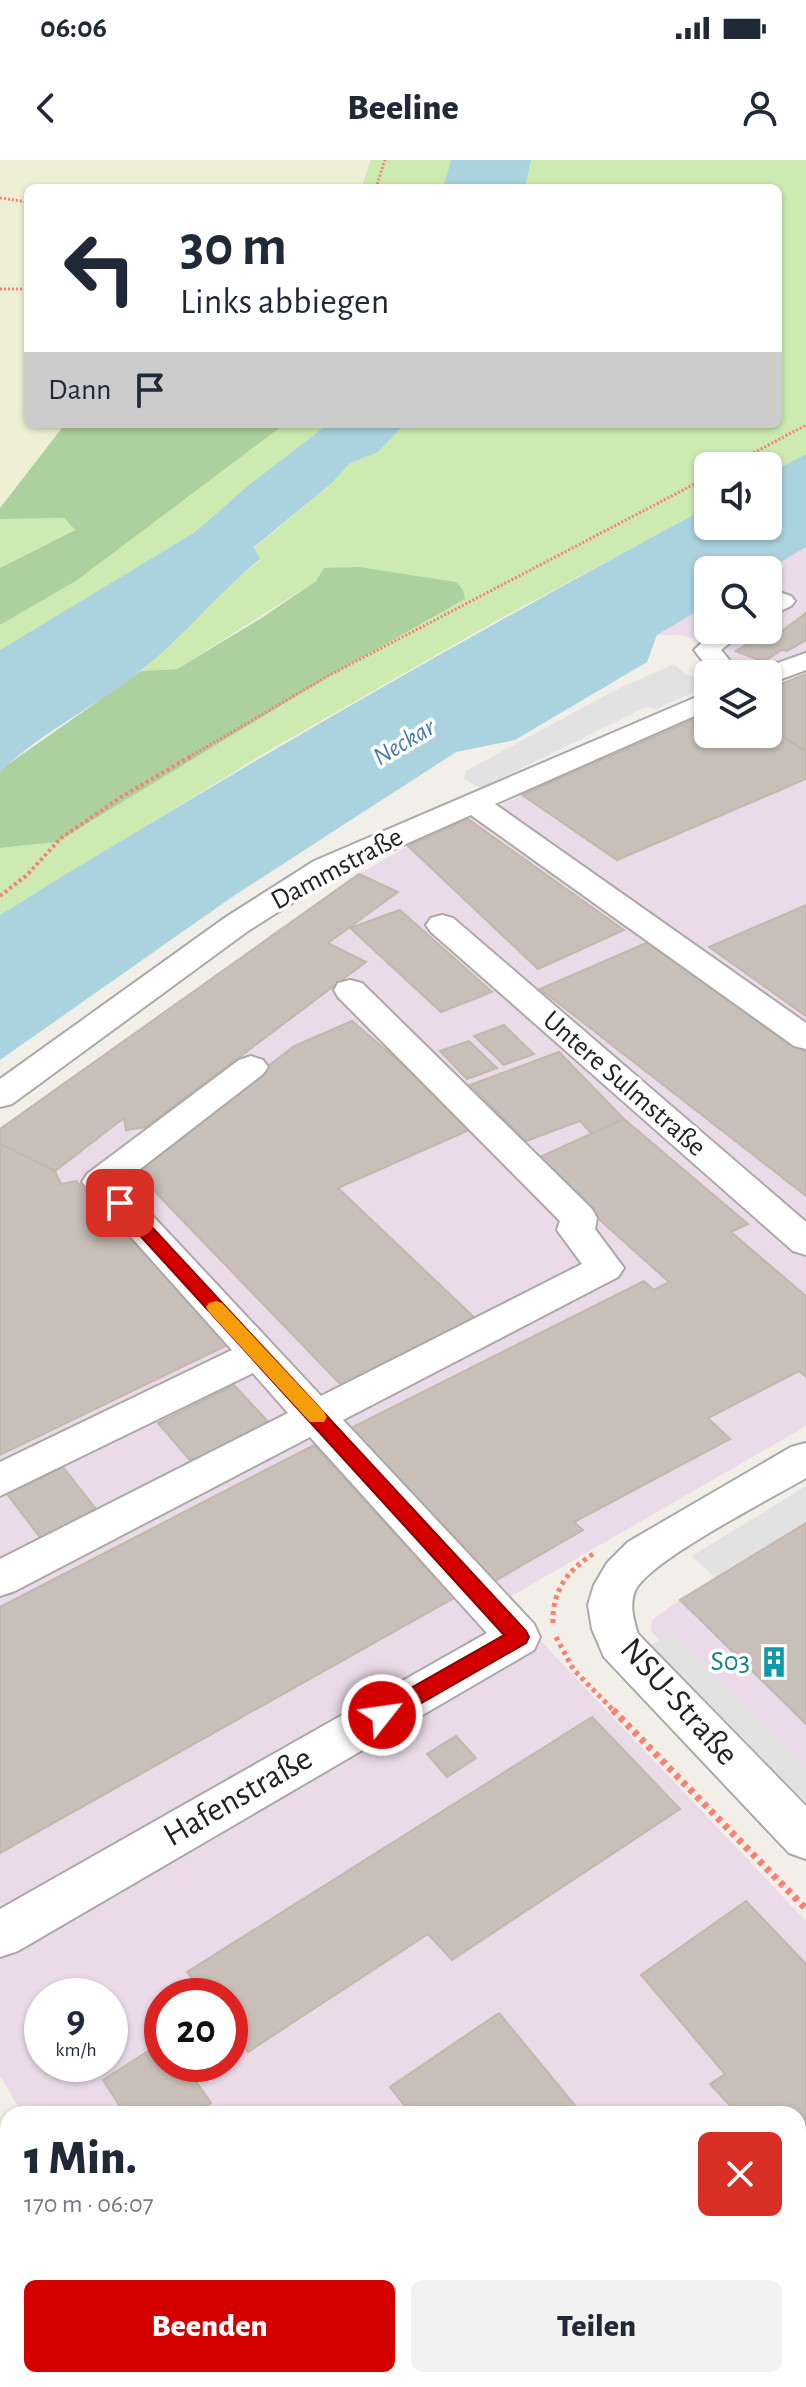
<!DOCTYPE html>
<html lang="de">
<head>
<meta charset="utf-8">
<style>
  body { margin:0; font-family:"Alegreya Sans",sans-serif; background:#f2f2f3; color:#1f2937; height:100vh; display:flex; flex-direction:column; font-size:30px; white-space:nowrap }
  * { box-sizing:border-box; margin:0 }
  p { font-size:26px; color:#747a83 }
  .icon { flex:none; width:44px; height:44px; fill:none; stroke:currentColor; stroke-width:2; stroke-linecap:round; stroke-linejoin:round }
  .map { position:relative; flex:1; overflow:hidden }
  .details { position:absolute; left:0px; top:1946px; width:806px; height:282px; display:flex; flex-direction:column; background:#fff; border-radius:24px 24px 0 0; box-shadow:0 2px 6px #0004 }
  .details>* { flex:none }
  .banner { position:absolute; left:24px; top:24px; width:758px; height:244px; border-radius:12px; box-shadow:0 2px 6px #0004; background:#fff; color:#1f2937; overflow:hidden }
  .fabs { position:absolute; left:694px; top:292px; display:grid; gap:16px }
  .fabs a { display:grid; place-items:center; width:88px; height:88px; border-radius:12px; background:#fff; box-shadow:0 2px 6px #0004; font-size:40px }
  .speed { position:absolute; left:24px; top:1818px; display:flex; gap:16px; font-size:40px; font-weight:700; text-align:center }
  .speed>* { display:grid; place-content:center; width:104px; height:104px; border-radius:50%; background:#fff; box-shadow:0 2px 6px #0004; line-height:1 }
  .speed small { font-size:20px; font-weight:400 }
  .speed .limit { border:12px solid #d22; background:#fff; color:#111 }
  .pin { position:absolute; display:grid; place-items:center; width:68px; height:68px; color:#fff; margin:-34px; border-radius:16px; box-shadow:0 4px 12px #0006 }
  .me { position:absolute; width:88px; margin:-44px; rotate:60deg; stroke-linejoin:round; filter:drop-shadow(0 0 6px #0008) }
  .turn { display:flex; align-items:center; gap:28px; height:168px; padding:0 24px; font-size:36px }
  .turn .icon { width:104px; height:104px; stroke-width:2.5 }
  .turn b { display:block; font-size:56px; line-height:68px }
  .then { display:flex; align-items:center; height:76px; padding:0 24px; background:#0003; gap:16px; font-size:30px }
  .round { display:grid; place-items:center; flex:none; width:84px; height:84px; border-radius:12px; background:#f2f2f3 }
  .headline { display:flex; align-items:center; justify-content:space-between; height:136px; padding:0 24px }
  h1 { font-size:48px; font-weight:800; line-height:60px }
  .button { display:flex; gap:16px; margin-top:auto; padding:16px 24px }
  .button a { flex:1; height:92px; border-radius:12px; background:#d40000; color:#fff; font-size:32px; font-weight:800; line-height:92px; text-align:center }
  .button a+a { background:#f2f2f3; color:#1f2937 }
  .status { display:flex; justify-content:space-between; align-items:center; height:56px; padding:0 40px; background:#fff; direction:ltr }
  .status svg { height:22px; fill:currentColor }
  header { display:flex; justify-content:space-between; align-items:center; height:104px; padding:0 24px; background:#fff; font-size:36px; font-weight:800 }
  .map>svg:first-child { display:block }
  .industrial { fill:#ebdbe8; fill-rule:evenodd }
  .farmland { fill:#eef0d5 }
  .grass { fill:#cdebb0 }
  .forest { fill:#add19e }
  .parking { fill:#e2e2e2 }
  .water { fill:#aad3df }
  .building { fill:#c7bfb8; stroke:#c4b6ab; stroke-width:2 }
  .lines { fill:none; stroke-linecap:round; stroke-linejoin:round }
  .minor-casing { stroke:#a9a9a9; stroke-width:4 }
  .path-far3 { stroke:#fa8072; stroke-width:3; stroke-dasharray:2 2; stroke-linecap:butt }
  .path-far2 { stroke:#fa8072; stroke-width:4; stroke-dasharray:3 3; stroke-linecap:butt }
  .path-far1 { stroke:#fa8072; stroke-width:5; stroke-dasharray:4 4; stroke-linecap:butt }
  .path { stroke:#fa8072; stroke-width:7; stroke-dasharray:5 5; stroke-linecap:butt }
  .minor { fill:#fff; fill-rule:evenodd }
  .route { fill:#d40000; stroke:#8a0000; stroke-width:2 }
  .slow { fill:#f59e0b }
  .labels { text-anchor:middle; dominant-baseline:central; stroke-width:7; stroke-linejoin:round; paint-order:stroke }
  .far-water-label { font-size:26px; font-style:italic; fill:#4a7aab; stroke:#fff }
  .street-label { font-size:28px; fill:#222; stroke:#fff }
  .culture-label { font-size:28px; fill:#0d838f; stroke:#fff; text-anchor:end }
  .near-street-label { font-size:34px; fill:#222; stroke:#fff }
</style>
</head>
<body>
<div class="status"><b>06:06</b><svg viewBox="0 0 49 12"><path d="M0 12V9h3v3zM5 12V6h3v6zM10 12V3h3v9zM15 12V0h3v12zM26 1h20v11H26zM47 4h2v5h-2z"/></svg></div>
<header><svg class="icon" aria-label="back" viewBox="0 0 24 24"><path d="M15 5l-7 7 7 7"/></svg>Beeline<svg class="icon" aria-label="person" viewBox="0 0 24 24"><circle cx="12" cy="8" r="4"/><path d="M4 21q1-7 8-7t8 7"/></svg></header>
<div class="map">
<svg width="806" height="2227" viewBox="0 0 806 2227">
  <rect width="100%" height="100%" fill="#f2efe9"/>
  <g class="industrial">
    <polygon points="806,387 806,495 759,514 747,514 718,493 714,482 678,475 657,475 708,445 708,470 768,470 768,410"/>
    <path d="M806 514V1266L503 1441 806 1761V2053L798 2060 806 2076V2227H66L62 2220H798V1954H22L0 1916V969L359 714 408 686 708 553V574H768V529ZM42 1836H110V1904H42ZM162 1836H230V1904H162Z"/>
    <polygon points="806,1363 806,1626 673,1496 651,1471 652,1460 680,1440"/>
  </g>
  <polygon class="farmland" points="0,0 370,0 360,28 28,28 28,264 64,264 0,348"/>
  <g class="grass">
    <polygon points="371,0 451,0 443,28 361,28"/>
    <polygon points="531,0 806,0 806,294 768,314 768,306 708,306 708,347 494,462 270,590 0,755 0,688 57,682 328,517 465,439 325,408 316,421 177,509 141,511 226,427 260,400 254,388 333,322 349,304 378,292 405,264 778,264 778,28 525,28"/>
    <polygon points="285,264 328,264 250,324 195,372 0,490 0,465 76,421"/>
    <polygon points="64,358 75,370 0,408 0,359"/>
  </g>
  <g class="forest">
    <polygon points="65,264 285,264 76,421 0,465 0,408 75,370 64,358 0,359 0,348"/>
    <polygon points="359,407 456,422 463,430 465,439 328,517 57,682 0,688 0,612 7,605 141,511 177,509 263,457 316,421 324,408"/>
  </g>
  <g class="parking">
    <polygon points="674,504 685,514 708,521 708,526 656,549 646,547 481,628 464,619 466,611 615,530"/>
    <polygon points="806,1326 806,1363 715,1418 692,1396"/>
    <polygon points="671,1472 806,1605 806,1642 651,1485"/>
  </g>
  <g class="water">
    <polygon points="451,0 531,0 525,28 443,28"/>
    <path d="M328 264H405L378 292 349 304 333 322 254 387 260 399C217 434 182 479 139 512 95 547 41 572 0 612V490L195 372 250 324Z"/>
    <path d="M806 294V387L768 410H708V445L657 475 647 502 515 580 456 592 232 737 0 900V755C232 611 468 476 708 347V366H768V314Z"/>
  </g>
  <g class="building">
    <polygon points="806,453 806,480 787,491 782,490 763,502 736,491 755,479 759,480 778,469 782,471"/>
    <polygon points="806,514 806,591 768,568 768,529"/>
    <polygon points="708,553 708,574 768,574 768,568 806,591 806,619 617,700 522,635"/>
    <polygon points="468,659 624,770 538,809 408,686"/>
    <polygon points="359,714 398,732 328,783 366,802 146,967 126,970 124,958 55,1011 0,984 0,969"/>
    <polygon points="806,745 806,856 709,787"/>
    <polygon points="400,750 492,832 441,852 350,768"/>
    <polygon points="651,781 806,893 806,1036 540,829"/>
    <polygon points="352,861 476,967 338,1028 477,1160 342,1226 134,1010 294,886"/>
    <polygon points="504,865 534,894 504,905 474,876"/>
    <polygon points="469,881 497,908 467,919 440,891"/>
    <polygon points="559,892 624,959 592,974 580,961 526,981 470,925"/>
    <polygon points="624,959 748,1064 731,1072 806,1136 806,1217 799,1211 708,1258 730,1279 574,1362 583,1370 488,1425 345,1271 644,1121 654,1130 669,1122 533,1000"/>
    <polygon points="0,984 55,1011 61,1024 76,1021 236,1181 0,1295"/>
    <polygon points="234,1225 273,1267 195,1306 158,1263"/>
    <polygon points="314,1285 454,1438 0,1693 0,1447"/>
    <polygon points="63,1307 99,1353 42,1380 7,1334"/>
    <polygon points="806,1363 806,1564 680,1440"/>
    <polygon points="592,1557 680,1649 452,1800 428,1774 248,1892 230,1868 230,1836 206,1836 187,1812"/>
    <polygon points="456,1576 476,1598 447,1617 427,1594"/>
    <polygon points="746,1741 806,1804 806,1989 798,1995 798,1954 738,1954 710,1924 725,1914 641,1815"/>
    <polygon points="499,1853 582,1954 411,1954 390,1927"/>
    <polygon points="162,1882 162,1904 184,1904 211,1943 194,1954 125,1954 103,1920"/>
    <polygon points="8,1999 8,2129 0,2115 0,2004"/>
    <polygon points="62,2220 483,2220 488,2227 66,2227"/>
    <polygon points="628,2220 794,2220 797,2227 619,2227"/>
  </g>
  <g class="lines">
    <defs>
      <g id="minor">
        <polygon points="782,433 791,436 795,441 791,446 768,457 768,438"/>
        <polygon points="715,470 746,470 721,490 741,514 713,514 694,490"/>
        <polygon points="806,493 806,510 768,524 768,514 756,514 758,510"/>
        <polygon points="708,532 708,550 495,644 806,863 806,889 794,886 471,655 336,715 248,771 12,944 0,947 0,919 226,757 314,701"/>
        <polygon points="442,755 453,758 806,1062 806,1095 793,1091 431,772 426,765 431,758"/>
        <polygon points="350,820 362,823 592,1049 597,1058 595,1069 624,1108 618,1117 343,1260 534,1464 540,1477 534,1490 18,1791 0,1797 0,1749 487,1473 310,1277 15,1431 0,1436 0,1399 288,1253 253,1213 0,1336 0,1302 232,1190 82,1022 87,1014 239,900 251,896 263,900 268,907 263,914 122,1023 321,1236 582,1104 557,1070 560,1061 338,837 334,830 338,823"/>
        <path d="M806 1283V1318C772 1338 648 1401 635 1431 629 1445 634 1461 638 1474L806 1646V1699L789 1693 604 1497 592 1469 588 1445 594 1425 607 1403 628 1382 791 1287Z"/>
      </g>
    </defs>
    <use href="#minor" class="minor-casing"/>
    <g class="path-far3">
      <polyline points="376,28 385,0"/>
      <polyline points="0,38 28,42"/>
      <polyline points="0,129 28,129"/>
      <polyline points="729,306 806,265"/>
      <polyline points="189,597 328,516 708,317"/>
    </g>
    <polyline class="path-far2" points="0,736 27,715 61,678 121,637 193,595"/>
    <g class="path-far1">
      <path d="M553 1463C552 1431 567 1411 593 1394"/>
      <polyline points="556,1477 573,1509 615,1552"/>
    </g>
    <polyline class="path" points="613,1550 806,1749"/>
    <use href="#minor" class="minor"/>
  </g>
  <polygon class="route" points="120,1037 126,1039 526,1471 529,1477 526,1483 390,1561 382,1564 374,1561 371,1555 374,1549 504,1475 114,1047 111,1043 114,1039"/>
  <polygon class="slow" points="216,1141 222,1143 324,1252 327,1257 324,1262 310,1262 209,1152 206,1147 209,1143"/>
  <defs>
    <symbol id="building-bare" viewBox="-9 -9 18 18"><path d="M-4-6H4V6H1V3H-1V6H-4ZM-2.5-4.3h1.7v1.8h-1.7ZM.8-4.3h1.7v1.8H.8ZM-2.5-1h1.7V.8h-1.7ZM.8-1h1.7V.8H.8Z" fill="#0f9aa8" stroke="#fff" stroke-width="2.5" paint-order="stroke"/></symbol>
  </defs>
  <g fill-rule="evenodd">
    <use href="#building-bare" x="752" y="1480" width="44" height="44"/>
  </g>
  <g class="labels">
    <g class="far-water-label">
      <text transform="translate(404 582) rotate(-31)">Neckar</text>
    </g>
    <g class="street-label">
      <text transform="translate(337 709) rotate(-28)">Dammstraße</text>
      <text transform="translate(624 924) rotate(41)">Untere Sulmstraße</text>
    </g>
    <g class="culture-label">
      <text x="750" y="1502">S03</text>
    </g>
    <g class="near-street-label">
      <text transform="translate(679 1542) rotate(48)">NSU-Straße</text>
      <text transform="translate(238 1637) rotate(-30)">Hafenstraße</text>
    </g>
  </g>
</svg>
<div class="fabs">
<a><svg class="icon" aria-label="sound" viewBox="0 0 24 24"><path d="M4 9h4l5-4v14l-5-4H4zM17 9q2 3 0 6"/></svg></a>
<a><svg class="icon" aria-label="search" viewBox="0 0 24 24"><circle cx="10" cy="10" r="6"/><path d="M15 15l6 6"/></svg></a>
<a><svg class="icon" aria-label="layers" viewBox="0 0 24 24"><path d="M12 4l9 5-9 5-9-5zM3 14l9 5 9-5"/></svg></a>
</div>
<div class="speed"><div>9<small>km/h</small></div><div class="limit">20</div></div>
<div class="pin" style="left:120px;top:1043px;background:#d93025"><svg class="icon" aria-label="arrive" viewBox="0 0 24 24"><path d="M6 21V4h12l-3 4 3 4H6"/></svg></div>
<svg class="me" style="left:382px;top:1555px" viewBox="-20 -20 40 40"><circle r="17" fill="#d40000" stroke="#fff" stroke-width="3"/><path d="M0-11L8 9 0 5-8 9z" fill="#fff"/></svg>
<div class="banner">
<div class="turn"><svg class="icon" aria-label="left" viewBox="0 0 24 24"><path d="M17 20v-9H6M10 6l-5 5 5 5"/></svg><div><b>30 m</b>Links abbiegen</div></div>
<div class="then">Dann<svg class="icon" aria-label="arrive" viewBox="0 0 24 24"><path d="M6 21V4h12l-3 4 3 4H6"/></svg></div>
</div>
<section class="details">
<div class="headline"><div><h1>1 Min.</h1><p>170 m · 06:07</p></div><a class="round" style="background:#d93025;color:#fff"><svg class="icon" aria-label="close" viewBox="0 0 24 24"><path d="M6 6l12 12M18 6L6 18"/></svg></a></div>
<div class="button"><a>Beenden</a><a>Teilen</a></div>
</section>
</div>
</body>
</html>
